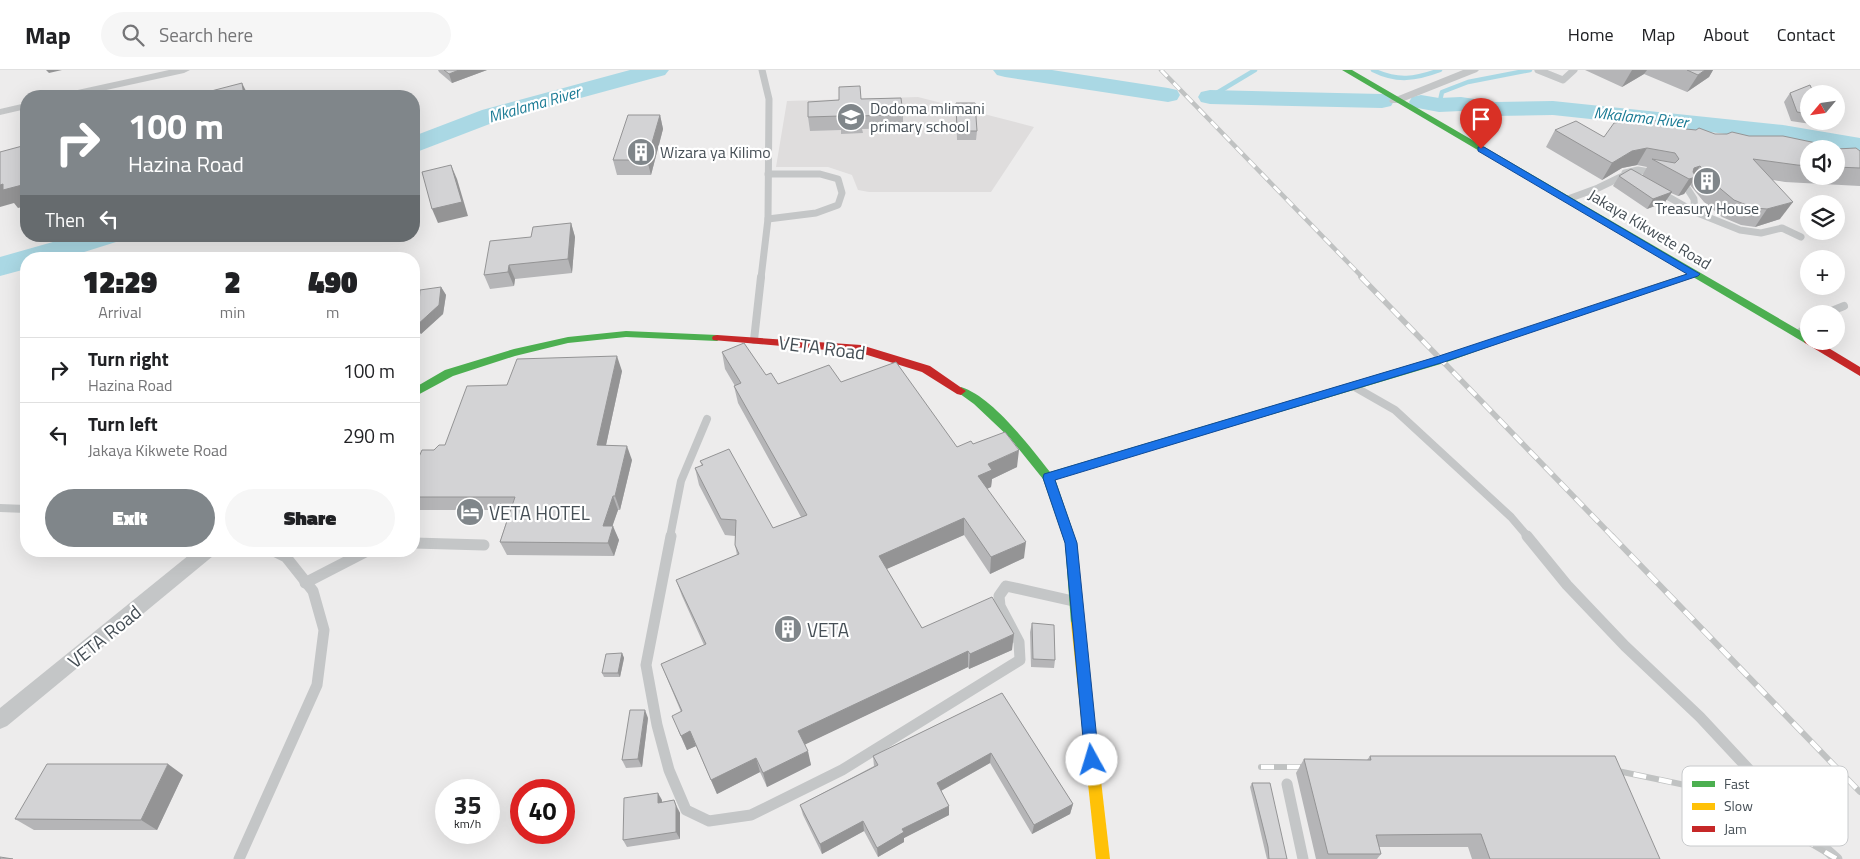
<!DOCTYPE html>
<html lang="en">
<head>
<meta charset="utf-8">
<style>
  body { margin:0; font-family:"Titillium Web",sans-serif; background:#f6f6f6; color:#202124; height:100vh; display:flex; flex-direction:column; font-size:19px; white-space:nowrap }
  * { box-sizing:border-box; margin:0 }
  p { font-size:16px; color:#757577 }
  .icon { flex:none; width:28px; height:28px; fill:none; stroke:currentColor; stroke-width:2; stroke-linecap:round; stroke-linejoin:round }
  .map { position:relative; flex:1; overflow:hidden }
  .panel { position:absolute; left:20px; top:182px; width:400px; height:305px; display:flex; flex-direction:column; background:#fff; border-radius:20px; box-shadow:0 5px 20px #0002 }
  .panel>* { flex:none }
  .banner { position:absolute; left:20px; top:20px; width:400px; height:152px; border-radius:20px; box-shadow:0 5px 20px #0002; background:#80868a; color:#fff; overflow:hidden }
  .needle { width:32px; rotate:241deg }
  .buttons { position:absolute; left:1800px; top:15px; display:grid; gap:10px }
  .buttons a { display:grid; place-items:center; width:45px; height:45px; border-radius:50%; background:#fff; box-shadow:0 5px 20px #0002; font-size:25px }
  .speed { position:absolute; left:435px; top:709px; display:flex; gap:10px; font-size:25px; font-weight:700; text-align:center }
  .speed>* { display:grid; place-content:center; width:65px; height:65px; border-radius:50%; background:#fff; box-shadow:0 5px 20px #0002; line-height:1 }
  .speed small { font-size:12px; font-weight:400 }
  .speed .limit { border:8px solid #d22; background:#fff; color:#111 }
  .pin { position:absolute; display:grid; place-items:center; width:42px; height:42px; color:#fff; margin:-51px -21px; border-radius:50% 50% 50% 0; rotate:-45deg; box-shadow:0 0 5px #0007 }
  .pin .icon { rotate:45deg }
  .me { position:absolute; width:55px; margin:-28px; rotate:354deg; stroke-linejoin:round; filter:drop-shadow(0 0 4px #0008) }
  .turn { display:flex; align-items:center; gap:18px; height:105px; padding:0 25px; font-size:22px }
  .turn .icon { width:65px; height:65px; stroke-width:2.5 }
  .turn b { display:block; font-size:35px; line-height:42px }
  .then { display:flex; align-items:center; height:48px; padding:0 25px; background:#0003; gap:10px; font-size:19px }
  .eta { display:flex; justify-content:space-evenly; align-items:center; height:85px; text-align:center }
  .eta b { font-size:30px; font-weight:800; line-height:35px }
  .primary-button { display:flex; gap:10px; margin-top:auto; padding:10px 25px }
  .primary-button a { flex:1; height:58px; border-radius:30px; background:#80868a; color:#fff; font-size:20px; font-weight:800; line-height:58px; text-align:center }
  .primary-button a+a { background:#f6f6f6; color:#202124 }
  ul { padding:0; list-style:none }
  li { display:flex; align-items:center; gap:15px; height:65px; padding:0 25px; border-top:1px solid #e0e0e0 }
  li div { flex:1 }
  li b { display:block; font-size:19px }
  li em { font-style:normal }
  header { display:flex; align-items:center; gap:30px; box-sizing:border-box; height:70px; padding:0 25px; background:#fff; border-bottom:1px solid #e0e0e0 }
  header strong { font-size:24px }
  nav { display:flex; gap:28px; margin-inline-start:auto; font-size:18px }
  .search { width:350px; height:45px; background:#f6f6f6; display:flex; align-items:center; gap:12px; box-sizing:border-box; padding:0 18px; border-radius:28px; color:#757577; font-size:19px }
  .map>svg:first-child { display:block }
  .education { fill:#dfdddd }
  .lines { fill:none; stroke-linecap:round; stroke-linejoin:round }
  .stream { stroke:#aad8e4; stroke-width:4.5 }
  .river { fill:#aad8e4; fill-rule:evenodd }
  .lane-far2 { stroke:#c4c6c7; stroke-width:7 }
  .lane-far1 { stroke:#c4c6c7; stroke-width:8 }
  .lane { stroke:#c4c6c7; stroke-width:11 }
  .street { fill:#c4c6c7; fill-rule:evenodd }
  .fast { fill:#4caf50; fill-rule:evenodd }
  .slow { fill:#ffc107; fill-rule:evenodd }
  .jam { fill:#c62828; fill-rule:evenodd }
  .rail-far2-casing { stroke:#c0c2c2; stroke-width:4.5 }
  .rail-far1-casing { stroke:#c0c2c2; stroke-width:5.5 }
  .rail-casing { stroke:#c0c2c2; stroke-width:6 }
  .rail-far2 { stroke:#fff; stroke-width:3; stroke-dasharray:9; stroke-linecap:butt }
  .rail-far1 { stroke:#fff; stroke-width:4; stroke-dasharray:11; stroke-linecap:butt }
  .rail { stroke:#fff; stroke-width:4.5; stroke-dasharray:13; stroke-linecap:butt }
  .wall { fill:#b5b5b7 }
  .shaded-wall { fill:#949495 }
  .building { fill:#d3d3d5; stroke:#949495 }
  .route { fill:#1a73e8; stroke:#114b97 }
  .labels { text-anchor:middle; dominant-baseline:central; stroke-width:4.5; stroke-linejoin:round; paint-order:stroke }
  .far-water-label { font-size:16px; font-style:italic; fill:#1a7b95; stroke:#fff }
  .far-poi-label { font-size:16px; fill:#464f56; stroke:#fff; text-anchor:start }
  .far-street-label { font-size:16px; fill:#464f56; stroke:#fff }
  .street-label { font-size:19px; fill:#464f56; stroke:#fff }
  .poi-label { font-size:19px; fill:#464f56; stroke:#fff; text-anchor:start }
  .key { fill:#fff; stroke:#c8cacc; stroke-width:1 }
  .key-label { font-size:14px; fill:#464f56 }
</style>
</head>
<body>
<header>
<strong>Map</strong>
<div class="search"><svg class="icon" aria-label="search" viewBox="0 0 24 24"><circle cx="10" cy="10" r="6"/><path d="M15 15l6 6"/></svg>Search here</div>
<nav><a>Home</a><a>Map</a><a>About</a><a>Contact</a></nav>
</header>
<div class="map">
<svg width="1860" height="789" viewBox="0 0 1860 789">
  <rect width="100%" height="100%" fill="#edecec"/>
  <polygon class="education" points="918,27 1034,57 991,122 869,122 858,120 852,105 828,97 776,97 787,31"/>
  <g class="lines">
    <g class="stream">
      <path d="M1373 0C1397 12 1416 9 1440 0"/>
      <polyline points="1210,27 1255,0"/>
      <polyline points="1439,35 1442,22 1468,12 1530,0"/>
    </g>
    <g class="river">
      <polygon points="630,0 669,0 665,5 500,50 414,83 414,66 482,40"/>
      <polygon points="993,0 1052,0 1168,18 1177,20 1180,25 1177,30 1168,32 1005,7 997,5"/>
      <polygon points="1210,20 1382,24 1391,26 1394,31 1391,36 1382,38 1210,34 1201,32 1198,27 1201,22"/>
      <polygon points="1421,25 1439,28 1461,27 1495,32 1553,31 1783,55 1860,68 1860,84 1783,71 1702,61 1553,45 1495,46 1461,41 1439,42 1412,37 1409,32 1412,27"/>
      <polygon points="74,166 120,166 116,172 62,189 26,189 26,199 0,206 0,187"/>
    </g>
    <g class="lane-far2">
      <polyline points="1538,0 1563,10 1574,0"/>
      <polyline points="1625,103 1638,100 1655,103"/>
      <polyline points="768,104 820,104 838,109 842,123 838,135 816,143 768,149"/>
      <polyline points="1687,118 1694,129 1695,142"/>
      <polyline points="1658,121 1695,142 1740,160 1761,163 1782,158 1801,167"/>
      <polyline points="1568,129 1598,118 1627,104"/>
      <polyline points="761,208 768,149 769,29 762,0"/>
    </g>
    <g class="lane-far1">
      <polyline points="1824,244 1844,236"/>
      <polyline points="1798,264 1809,255"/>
      <polyline points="754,270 761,207"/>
      <polyline points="1353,316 1395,340 1511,447 1528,467"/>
      <polyline points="0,438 26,439"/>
      <polyline points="670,467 681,411 707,349"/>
    </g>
    <g class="lane">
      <polyline points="671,466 646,595 657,655 669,700 686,740 709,751 751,745 842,700 1020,590 1019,572 1000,536 999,526 1006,516 1073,531"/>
      <polyline points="1527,466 1567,515 1625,576 1700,647 1811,766 1837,789"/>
      <polyline points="414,473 484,475"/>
      <polyline points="305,513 367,481"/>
      <polyline points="1287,714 1303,789"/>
      <polyline points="239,789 317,615 324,560 313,521 286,487 274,481"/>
    </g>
    <g class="street">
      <polygon points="169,0 190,0 184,3 79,26 58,26 64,23"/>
      <polygon points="1463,0 1479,0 1477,2 1399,33 1391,33 1389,31 1391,29"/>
      <polygon points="26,33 26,39 0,45 0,39"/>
      <polygon points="194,481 216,481 213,486 7,656 0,659 0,638"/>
    </g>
    <g class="fast">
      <polygon points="1342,0 1352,0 1809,266 1809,271 1814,271 1809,274 1805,273"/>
      <polygon points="626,261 717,265 722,268 717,271 626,267 568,273 515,286 453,306 414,327 414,318 445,300 514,279 568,267"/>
      <path d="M1501 266 1505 267 1506 269 1505 271 1444 293 1055 409 1077 473 1083 553 1081 557 1077 558 1073 557 1071 553 1065 473 1043 409 1010 368 974 334 956 321 961 317C993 327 1030 377 1050 402L1436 287Z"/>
    </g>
    <g class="slow">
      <polygon points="1695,201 1700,204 1698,206 1505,271 1497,271 1496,269 1497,267"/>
      <polygon points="1077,548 1081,549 1083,553 1110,789 1096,789 1071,553 1073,549"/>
    </g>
    <g class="jam">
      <polygon points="717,265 861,275 930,296 966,321 961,325 957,324 922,302 861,283 713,270 712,268 713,266"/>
      <polygon points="1809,268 1809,271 1817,271 1860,297 1860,306 1805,273 1804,271"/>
    </g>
    <defs>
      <polyline id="rail-far2" points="1161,0 1363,208"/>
      <polyline id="rail-far1" points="1361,207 1613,467"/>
      <g id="rail">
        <polyline points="1612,466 1860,722"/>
        <polyline points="1261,697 1313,697"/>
        <polyline points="1608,699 1690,716 1786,759 1837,789"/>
      </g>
    </defs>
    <use href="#rail-far2" class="rail-far2-casing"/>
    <use href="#rail-far1" class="rail-far1-casing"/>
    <use href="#rail" class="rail-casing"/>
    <use href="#rail-far2" class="rail-far2"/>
    <use href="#rail-far1" class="rail-far1"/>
    <use href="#rail" class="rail"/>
  </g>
  <g class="wall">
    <polygon points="438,0 487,0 452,13 439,2"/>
    <polygon points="1585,0 1713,0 1709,7 1687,22 1644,4 1622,17"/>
    <polygon points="1790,23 1809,24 1809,51 1820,51 1817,55 1791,51 1784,32"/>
    <polygon points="861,29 903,44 903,58 862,59 863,63 841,64 841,60 810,61 808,47"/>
    <polygon points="956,33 977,61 976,70 957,70"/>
    <polygon points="660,45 663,59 651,105 617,105 613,90"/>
    <polygon points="1686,59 1715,64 1749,66 1809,79 1809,106 1836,106 1836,79 1860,81 1860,116 1785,112 1773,110 1780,149 1755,157 1741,155 1722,147 1704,132 1690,115 1684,124 1678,126 1671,123 1665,132 1647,139 1613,116 1619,106 1642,106 1647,97 1637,95 1622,98 1602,110 1546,77 1555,60 1604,67"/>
    <polygon points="571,153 575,167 572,203 515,209 514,216 490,219 484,205 531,167"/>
    <polygon points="441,217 446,225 443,244 421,264 419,262 414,260 414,232 419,234"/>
    <polygon points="722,282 766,305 778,314 841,312 957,377 973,374 1017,397 992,409 991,417 987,419 1024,488 990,504 964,465 886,499 922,558 1012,580 969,599 968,597 805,674 811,695 767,717 760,702 717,724 696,676 687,680 678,660 681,642 661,594 704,575 682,526 676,510 737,485 735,475 735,466 725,465 699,415 695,398 702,396 700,391 773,458 801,447 738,333 734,316 735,316 725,299"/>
    <polygon points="622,301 606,375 632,390 620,440 618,440 612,456 619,470 614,486 507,485 500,472 510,440 414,440 414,396 415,396 445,375 507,315"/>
    <polygon points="1032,553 1055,590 1054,598 1031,597 1030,562"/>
    <polygon points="622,583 624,588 620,607 604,607 602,603"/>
    <polygon points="1002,623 1073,734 1070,744 1032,764 990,693 941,721 949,736 949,745 904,768 904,772 878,787 864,761 822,784 803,745 800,735 874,696 873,686"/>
    <polygon points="648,648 642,697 626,698 622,690"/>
    <polygon points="1370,686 1660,789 1472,789 1468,777 1379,777 1381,784 1377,789 1316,789 1296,703 1304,689 1367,690"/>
    <polygon points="183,705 157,760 34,760 15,749"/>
    <polygon points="1252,713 1287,789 1267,789 1265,781 1250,717"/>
    <polygon points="662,730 662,732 674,730 680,743 680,769 627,777 623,770"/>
  </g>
  <g class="shaded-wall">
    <polygon points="46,0 62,0 49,3"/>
    <polygon points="459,0 487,0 452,13 449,4"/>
    <polygon points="1632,0 1647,0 1644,4 1622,17"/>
    <polygon points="1705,0 1713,0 1709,7 1687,22 1698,5"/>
    <polygon points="242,13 248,25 248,26 244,26"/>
    <polygon points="660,45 663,59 651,105 647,90"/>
    <polygon points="1647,78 1637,95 1622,98 1602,110 1612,93 1632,81"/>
    <polygon points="451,95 457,109 468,146 438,153 432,139"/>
    <polygon points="1700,96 1692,108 1696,107 1684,124 1678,126 1689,109 1694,98"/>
    <polygon points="3,114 26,114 26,136 18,138 14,133 0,137 0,115"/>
    <polygon points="1672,122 1665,132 1647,139 1653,129"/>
    <polygon points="1793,132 1780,149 1755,157 1767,139"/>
    <polygon points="571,153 575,167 572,203 568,189"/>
    <polygon points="509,195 515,209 514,216 508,202"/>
    <polygon points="441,217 446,225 443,244 421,264 416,256"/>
    <polygon points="617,286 622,301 603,389 597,375"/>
    <polygon points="627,376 632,390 620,440 615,426"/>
    <polygon points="1019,380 1017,397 992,409 991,417 977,423 978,406 988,394"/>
    <polygon points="613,426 618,440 608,469 603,456"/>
    <polygon points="964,448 964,465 880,502 879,486"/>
    <polygon points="613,456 619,470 614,486 608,473"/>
    <polygon points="1026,472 1024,488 990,504 991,487"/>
    <polygon points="1014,564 1012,580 969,599 970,584"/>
    <polygon points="968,581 968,597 802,676 798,661"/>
    <polygon points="622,583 624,588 620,607 618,603"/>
    <polygon points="645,640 648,648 642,697 638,689"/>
    <polygon points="690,661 696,676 687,680 681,666"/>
    <polygon points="808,681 811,695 767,717 763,703"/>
    <polygon points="991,683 990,693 937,723 937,713"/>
    <polygon points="756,688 760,702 717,724 711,710"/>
    <polygon points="168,694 183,705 157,760 141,750"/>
    <polygon points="658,723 662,730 661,740 658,733"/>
    <polygon points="1073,734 1070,744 1032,764 1034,755"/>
    <polygon points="676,736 680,743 680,769 676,762"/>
    <polygon points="949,736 949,745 904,768 904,772 878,787 877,778 902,759"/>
    <polygon points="863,751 864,761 822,784 820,774"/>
  </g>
  <g class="building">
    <polygon points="444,0 459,0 449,4"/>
    <polygon points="1687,0 1705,0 1698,5"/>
    <polygon points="242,13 244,26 192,26"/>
    <polygon points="1810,15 1814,24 1809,24 1809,44 1797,42 1790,23"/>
    <polygon points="860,16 861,29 901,28 903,44 862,46 862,49 840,50 840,46 808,47 808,32 839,30 839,17"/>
    <polygon points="956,33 975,33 977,61 957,61"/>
    <polygon points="628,45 660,45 647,90 613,90"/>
    <polygon points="1641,49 1664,52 1686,59 1696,60 1699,58 1715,64 1727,64 1732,62 1749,66 1783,66 1821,74 1822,77 1833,79 1809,79 1809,96 1797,95 1753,89 1793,132 1767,139 1754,138 1734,130 1716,115 1700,96 1694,98 1693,102 1696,107 1689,109 1652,89 1675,93 1679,89 1675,83 1647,78 1632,81 1612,93 1555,60 1576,51 1604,67 1614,53"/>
    <polygon points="26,75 26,114 3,120 3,114 0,115 0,82"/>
    <polygon points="1856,78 1860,81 1860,98 1836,97 1836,79"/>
    <polygon points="451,95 462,132 432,139 422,102"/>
    <polygon points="1631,99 1672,122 1653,129 1619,106"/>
    <polygon points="571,153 568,189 509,195 508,202 484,205 490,171 531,167 533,157"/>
    <polygon points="441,217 439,235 416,256 416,253 414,252 414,232 419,234 420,220"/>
    <polygon points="744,273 766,305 771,303 778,314 829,295 841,312 896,292 957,377 971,371 973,374 1005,362 1019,380 988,394 992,400 978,406 1026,472 991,487 964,448 879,486 922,558 992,527 1014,564 970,584 968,581 798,661 808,681 763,703 756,688 711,710 690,661 681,666 672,646 682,641 661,594 706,574 676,510 739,484 735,475 736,450 721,449 695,398 703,395 700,391 729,379 773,458 807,445 734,316 741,313 722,282"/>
    <polygon points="617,286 597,375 627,376 615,426 613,426 603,456 613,456 608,473 500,472 515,427 414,427 414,396 415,396 422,380 434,380 439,375 445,375 467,316 507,315 517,289"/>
    <polygon points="1032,553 1054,555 1055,590 1033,589"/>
    <polygon points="622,583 618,603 602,603 606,584"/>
    <polygon points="1002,623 1073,734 1034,755 991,683 937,713 949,736 902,759 904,762 877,778 863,751 820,774 800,735 878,695 873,686"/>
    <polygon points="630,640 645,640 638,689 622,690"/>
    <polygon points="1370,686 1615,686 1660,789 1490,789 1481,764 1376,765 1381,784 1328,784 1304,689 1371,690"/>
    <polygon points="47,694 168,694 141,750 15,749"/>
    <polygon points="1252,713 1270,713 1287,789 1269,789 1268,777"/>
    <polygon points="658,723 658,733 674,730 676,736 676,762 623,770 624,728"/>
    <polygon points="0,787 13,789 0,789"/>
  </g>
  <polygon class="route" points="1478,77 1484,77 1700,204 1698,206 1444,292 1055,410 1077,473 1099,690 1097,695 1092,697 1087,695 1085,690 1065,473 1043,408 1044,404 1436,287 1687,204 1478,81"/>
  <defs>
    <symbol id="school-disc" viewBox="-11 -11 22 22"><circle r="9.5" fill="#80868a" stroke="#fff"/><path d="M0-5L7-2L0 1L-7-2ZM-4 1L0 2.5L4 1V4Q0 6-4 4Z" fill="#fff"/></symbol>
    <symbol id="building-disc" viewBox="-11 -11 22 22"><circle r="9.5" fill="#80868a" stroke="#fff"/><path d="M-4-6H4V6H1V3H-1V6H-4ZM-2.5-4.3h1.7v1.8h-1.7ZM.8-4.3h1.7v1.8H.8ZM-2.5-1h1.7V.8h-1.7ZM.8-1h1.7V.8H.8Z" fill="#fff"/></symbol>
    <symbol id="hotel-disc" viewBox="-11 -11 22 22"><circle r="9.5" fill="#80868a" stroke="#fff"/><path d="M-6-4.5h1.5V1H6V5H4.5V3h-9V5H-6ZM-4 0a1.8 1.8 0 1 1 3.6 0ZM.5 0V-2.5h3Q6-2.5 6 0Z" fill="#fff"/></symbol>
  </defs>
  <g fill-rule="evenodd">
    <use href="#school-disc" x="835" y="31" width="32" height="32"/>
    <use href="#building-disc" x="625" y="66" width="32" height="32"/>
    <use href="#building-disc" x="1691" y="95" width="32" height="32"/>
    <use href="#hotel-disc" x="454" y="426" width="32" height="32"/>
    <use href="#building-disc" x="772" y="543" width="32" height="32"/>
  </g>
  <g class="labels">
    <g class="far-water-label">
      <text transform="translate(534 34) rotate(-16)">Mkalama River</text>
      <text transform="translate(1641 47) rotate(6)">Mkalama River</text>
    </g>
    <g class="far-poi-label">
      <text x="870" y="38">Dodoma mlimani<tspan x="870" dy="18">primary school</tspan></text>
      <text x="660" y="82">Wizara ya Kilimo</text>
      <text x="1707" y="138" text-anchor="middle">Treasury House</text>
    </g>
    <g class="far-street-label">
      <text transform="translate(1650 159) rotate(31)">Jakaya Kikwete Road</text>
    </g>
    <g class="street-label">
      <text transform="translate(822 277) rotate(7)">VETA Road</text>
      <text transform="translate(104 566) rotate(-39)">VETA Road</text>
    </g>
    <g class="poi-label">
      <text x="489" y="442">VETA HOTEL</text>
      <text x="807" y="559">VETA</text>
    </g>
  </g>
  <rect x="1682" y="696" width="166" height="80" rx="8" class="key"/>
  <rect x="1692" y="711" width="23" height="6" fill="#4caf50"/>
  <rect x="1692" y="733" width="23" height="7" fill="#ffc107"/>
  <rect x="1692" y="756" width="23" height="6" fill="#c62828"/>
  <g class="key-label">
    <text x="1724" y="719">Fast</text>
    <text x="1724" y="741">Slow</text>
    <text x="1724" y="764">Jam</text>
  </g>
</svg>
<div class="buttons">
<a><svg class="needle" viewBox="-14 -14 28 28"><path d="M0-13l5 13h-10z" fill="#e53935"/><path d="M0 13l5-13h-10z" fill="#757577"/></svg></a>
<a><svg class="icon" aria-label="sound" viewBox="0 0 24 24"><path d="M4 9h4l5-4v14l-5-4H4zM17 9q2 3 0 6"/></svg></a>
<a><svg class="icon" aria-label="layers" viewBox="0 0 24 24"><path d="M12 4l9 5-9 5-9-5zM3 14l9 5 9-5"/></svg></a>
<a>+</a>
<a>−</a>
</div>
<div class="speed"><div>35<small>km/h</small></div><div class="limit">40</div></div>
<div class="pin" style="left:1481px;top:79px;background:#d93025"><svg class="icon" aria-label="arrive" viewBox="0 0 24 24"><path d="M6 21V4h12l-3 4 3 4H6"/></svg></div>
<svg class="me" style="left:1092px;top:690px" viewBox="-20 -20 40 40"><circle r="19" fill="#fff"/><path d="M0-13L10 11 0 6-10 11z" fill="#1a73e8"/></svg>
<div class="banner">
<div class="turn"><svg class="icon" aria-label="right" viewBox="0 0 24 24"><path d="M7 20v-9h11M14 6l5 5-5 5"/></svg><div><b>100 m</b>Hazina Road</div></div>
<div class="then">Then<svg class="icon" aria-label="left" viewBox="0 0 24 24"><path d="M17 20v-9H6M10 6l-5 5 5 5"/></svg></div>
</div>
<section class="panel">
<div class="eta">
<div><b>12:29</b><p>Arrival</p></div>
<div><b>2</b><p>min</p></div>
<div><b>490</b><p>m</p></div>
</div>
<ul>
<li><svg class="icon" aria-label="right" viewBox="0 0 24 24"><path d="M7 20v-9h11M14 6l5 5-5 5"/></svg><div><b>Turn right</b><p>Hazina Road</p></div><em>100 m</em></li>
<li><svg class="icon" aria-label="left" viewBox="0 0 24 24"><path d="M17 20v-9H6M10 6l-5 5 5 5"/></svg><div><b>Turn left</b><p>Jakaya Kikwete Road</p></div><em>290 m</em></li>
</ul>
<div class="primary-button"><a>Exit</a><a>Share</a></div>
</section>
</div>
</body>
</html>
